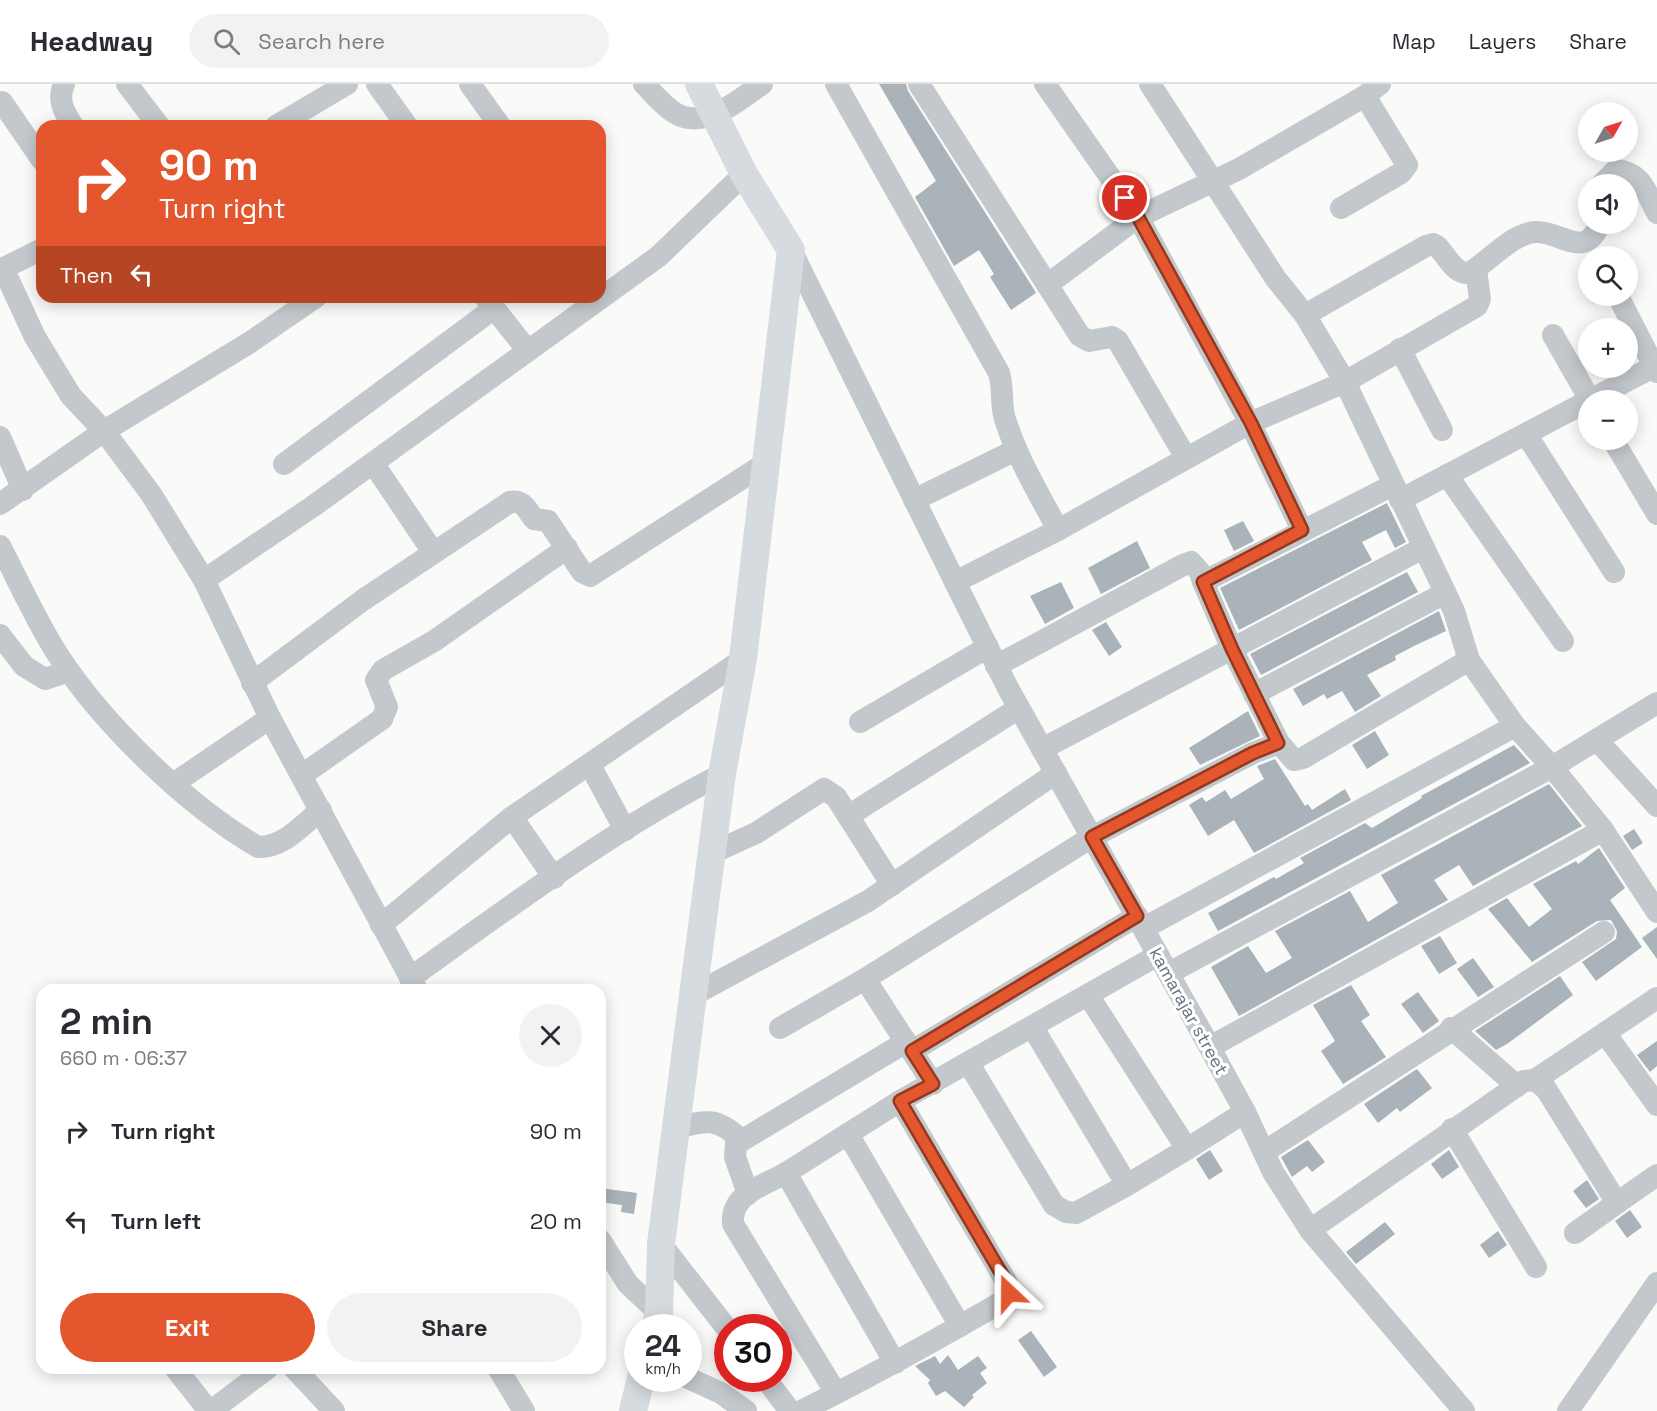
<!DOCTYPE html>
<html lang="en">
<head>
<meta charset="utf-8">
<style>
  body { margin:0; font-family:"Space Grotesk",sans-serif; background:#f2f2f3; color:#2b2b33; height:100vh; display:flex; flex-direction:column; font-size:22px; white-space:nowrap }
  * { box-sizing:border-box; margin:0 }
  p { font-size:20px; color:#7c7c81 }
  .icon { flex:none; width:33px; height:33px; fill:none; stroke:currentColor; stroke-width:2; stroke-linecap:round; stroke-linejoin:round }
  .map { position:relative; flex:1; overflow:hidden }
  .panel { position:absolute; left:36px; top:900px; width:570px; height:390px; display:flex; flex-direction:column; background:#fff; border-radius:18px; box-shadow:0 3px 15px #0003 }
  .panel>* { flex:none }
  .hud { position:absolute; left:36px; top:36px; width:570px; height:183px; border-radius:18px; box-shadow:0 3px 15px #0003; background:#e4572e; color:#fff; overflow:hidden }
  .needle { width:39px; rotate:51deg }
  .tools { position:absolute; left:1578px; top:18px; display:grid; gap:12px }
  .tools a { display:grid; place-items:center; width:60px; height:60px; border-radius:50%; background:#fff; box-shadow:0 3px 15px #0003; font-size:30px }
  .speed { position:absolute; left:624px; top:1230px; display:flex; gap:12px; font-size:30px; font-weight:700; text-align:center }
  .speed>* { display:grid; place-content:center; width:78px; height:78px; border-radius:50%; background:#fff; box-shadow:0 3px 15px #0003; line-height:1 }
  .speed small { font-size:15px; font-weight:400 }
  .speed .limit { border:9px solid #d22; background:#fff; color:#111 }
  .pin { position:absolute; display:grid; place-items:center; width:51px; height:51px; color:#fff; margin:-26px; border:3px solid #fff; border-radius:50%; box-shadow:0 2px 6px #0007 }
  .me { position:absolute; width:66px; margin:-33px; rotate:337deg; stroke-linejoin:round; filter:drop-shadow(0 0 4px #0008) }
  .turn { display:flex; align-items:center; gap:21px; height:126px; padding:0 24px; font-size:27px }
  .turn .icon { width:78px; height:78px; stroke-width:2.5 }
  .turn b { display:block; font-size:42px; line-height:51px }
  .then { display:flex; align-items:center; height:57px; padding:0 24px; background:#0003; gap:12px; font-size:22px }
  .round { display:grid; place-items:center; flex:none; width:63px; height:63px; border-radius:32px; background:#f2f2f3 }
  .summary { display:flex; align-items:center; justify-content:space-between; height:102px; padding:0 24px }
  h1 { font-size:36px; font-weight:600; line-height:45px }
  .button { display:flex; gap:12px; margin-top:auto; padding:12px 24px }
  .button a { flex:1; height:69px; border-radius:36px; background:#e4572e; color:#fff; font-size:24px; font-weight:600; line-height:69px; text-align:center }
  .button a+a { background:#f2f2f3; color:#2b2b33 }
  ul { padding:0; list-style:none }
  li { display:flex; align-items:center; gap:18px; height:90px; padding:0 24px }
  li div { flex:1 }
  li b { display:block; font-size:22px }
  li em { font-style:normal }
  header { display:flex; align-items:center; gap:36px; box-sizing:border-box; height:84px; padding:0 30px; background:#fff; border-bottom:2px solid #e1e1e2 }
  header strong { font-size:28px }
  nav { display:flex; gap:33px; margin-inline-start:auto; font-size:21px }
  .search { width:420px; height:54px; background:#f2f2f3; display:flex; align-items:center; gap:15px; box-sizing:border-box; padding:0 21px; border-radius:33px; color:#7c7c81; font-size:22px }
  .map>svg:first-child { display:block }
  .building { fill:#aab3b9 }
  .lines { fill:none; stroke-linecap:round; stroke-linejoin:round }
  .minor { stroke:#c3c8cc; stroke-width:22 }
  .major { stroke:#d6dbdf; stroke-width:28 }
  .route-casing { stroke:#94391e; stroke-width:15 }
  .route { stroke:#e4572e; stroke-width:10 }
  .labels { text-anchor:middle; dominant-baseline:central; stroke-width:6; stroke-linejoin:round; paint-order:stroke }
  .street-label { font-size:18px; fill:#657683; stroke:#fff }
</style>
</head>
<body>
<header>
<strong>Headway</strong>
<div class="search"><svg class="icon" aria-label="search" viewBox="0 0 24 24"><circle cx="10" cy="10" r="6"/><path d="M15 15l6 6"/></svg>Search here</div>
<nav><a>Map</a><a>Layers</a><a>Share</a></nav>
</header>
<div class="map">
<svg width="1657" height="1327" viewBox="0 0 1657 1327">
  <rect width="100%" height="100%" fill="#fafaf8"/>
  <g class="building">
    <polygon points="879,0 906,0 908,7 1035,207 1036,209 1011,226 990,193 994,190 979,166 954,182 915,113 936,97"/>
    <polygon points="1387,419 1406,458 1395,464 1386,446 1362,458 1372,476 1239,546 1220,504"/>
    <polygon points="1243,437 1254,457 1234,467 1224,446"/>
    <polygon points="1137,457 1150,484 1101,510 1088,484"/>
    <polygon points="1407,488 1418,508 1261,591 1250,570"/>
    <polygon points="1061,498 1074,524 1045,540 1030,512"/>
    <polygon points="1439,527 1446,547 1414,562 1395,572 1396,576 1367,591 1381,612 1355,628 1342,607 1327,615 1324,610 1303,622 1293,605"/>
    <polygon points="1106,538 1122,563 1109,572 1092,546"/>
    <polygon points="1248,627 1260,652 1200,681 1189,664"/>
    <polygon points="1375,647 1389,671 1367,685 1352,661"/>
    <polygon points="1514,661 1530,679 1218,847 1208,829 1274,793 1276,795 1304,779 1300,774 1365,739 1372,744 1422,714 1421,712"/>
    <polygon points="1275,675 1305,722 1308,720 1312,726 1345,705 1351,716 1254,769 1234,736 1208,752 1189,721 1202,713 1206,718 1225,706 1231,715 1264,695 1257,682"/>
    <polygon points="1549,700 1582,742 1473,802 1459,781 1434,796 1448,816 1239,932 1211,883 1248,862 1266,889 1292,874 1275,847 1350,807 1368,838 1398,819 1381,791"/>
    <polygon points="1634,745 1643,759 1632,766 1623,752"/>
    <polygon points="1599,764 1625,804 1610,816 1642,863 1596,897 1582,878 1616,855 1617,847 1611,836 1597,837 1532,878 1488,825 1507,814 1529,843 1552,825 1533,800 1576,777 1578,780"/>
    <polygon points="1657,843 1657,875 1642,854"/>
    <polygon points="1440,852 1457,879 1439,890 1421,862"/>
    <polygon points="1473,874 1494,903 1478,913 1457,885"/>
    <polygon points="1560,892 1573,911 1507,960 1496,966 1475,947"/>
    <polygon points="1351,901 1370,931 1361,937 1386,973 1343,1000 1321,967 1335,957 1313,921"/>
    <polygon points="1418,908 1439,937 1423,949 1401,920"/>
    <polygon points="1657,957 1657,982 1650,988 1637,971"/>
    <polygon points="1417,985 1432,1004 1400,1028 1397,1024 1378,1039 1364,1020"/>
    <polygon points="1308,1056 1325,1078 1312,1088 1307,1082 1292,1093 1281,1073"/>
    <polygon points="1210,1066 1223,1087 1209,1096 1196,1075"/>
    <polygon points="1449,1066 1459,1083 1442,1095 1431,1080"/>
    <polygon points="1587,1096 1599,1115 1586,1124 1573,1107"/>
    <polygon points="600,1104 637,1109 634,1130 621,1128 622,1121 600,1118"/>
    <polygon points="1630,1126 1642,1143 1627,1154 1615,1137"/>
    <polygon points="1385,1138 1395,1150 1356,1180 1346,1168"/>
    <polygon points="1498,1147 1507,1161 1489,1174 1480,1161"/>
    <polygon points="1031,1247 1057,1283 1044,1293 1018,1256"/>
    <polygon points="948,1271 958,1286 978,1272 987,1284 980,1289 987,1299 972,1311 974,1313 964,1323 945,1307 936,1312 928,1299 930,1296 915,1282 935,1272 940,1280"/>
  </g>
  <g class="lines">
    <g class="minor">
      <path d="M64 0C57 16 64 28 73 42"/>
      <polyline points="127,0 159,42"/>
      <polyline points="377,0 407,42"/>
      <polyline points="470,0 500,42"/>
      <path d="M644 0C653 9 663 22 675 29 705 47 738 16 762 0"/>
      <path d="M836 0 999 289C1004 305 1000 320 1005 335 1017 374 1039 410 1058 446"/>
      <polyline points="919,0 1080,252 1089,257 1112,253 1118,257 1186,374"/>
      <polyline points="1045,0 1138,133 1250,339 1302,446"/>
      <path d="M1150 0 1276 195 1305 231 1426 162 1433 160 1437 162C1447 172 1454 190 1469 189 1490 177 1512 149 1536 148 1561 147 1584 177 1600 140"/>
      <polyline points="2,18 42,76"/>
      <polyline points="276,42 347,0"/>
      <path d="M1602 100 1616 86C1642 88 1646 108 1657 129"/>
      <polyline points="1341,124 1401,89 1407,81 1365,12"/>
      <polyline points="791,166 955,498 1058,446 1250,339 1345,298 1454,527 1469,576 1515,642 1552,683 1657,619"/>
      <polyline points="3,184 35,253 71,312 104,347 151,410 204,496 270,634 417,906"/>
      <polyline points="0,186 42,165"/>
      <polyline points="1047,201 1138,133 1239,85 1365,12 1380,0"/>
      <polyline points="1618,212 1657,288"/>
      <polyline points="486,214 528,267"/>
      <polyline points="1305,231 1345,298 1477,222 1480,215 1476,185"/>
      <polyline points="1553,251 1590,316 1657,281"/>
      <polyline points="1400,265 1442,346"/>
      <polyline points="1526,350 1614,488"/>
      <polyline points="0,353 23,406"/>
      <polyline points="1613,356 1657,430"/>
      <polyline points="373,379 433,468"/>
      <polyline points="284,380 493,225"/>
      <polyline points="1447,391 1563,557"/>
      <polyline points="914,416 1016,366"/>
      <polyline points="1400,416 1588,317"/>
      <polyline points="0,420 104,347 249,259 316,213"/>
      <path d="M0 462C19 498 36 537 58 571 103 640 186 721 258 763 283 764 302 741 321 726"/>
      <polyline points="204,496 312,423 659,172 744,90"/>
      <polyline points="955,498 1009,606 1198,942 1245,1028 1273,1088 1310,1146 1464,1327"/>
      <polyline points="1203,498 1232,565 1279,659"/>
      <polyline points="0,551 24,582 45,595 69,587"/>
      <polyline points="996,582 1183,481 1191,478 1200,488 1203,498 1393,401"/>
      <path d="M252 599 363 516 510 418C523 415 527 426 534 435L548 437 582 488 590 492 766 379"/>
      <polyline points="1254,610 1445,509"/>
      <polyline points="860,638 988,563"/>
      <polyline points="1597,656 1657,722"/>
      <polyline points="1042,665 1423,464"/>
      <polyline points="590,681 625,746"/>
      <polyline points="302,691 382,635 387,623 376,596 383,586 434,557 567,464"/>
      <polyline points="173,700 270,634"/>
      <polyline points="848,732 1019,624"/>
      <polyline points="512,733 554,794"/>
      <polyline points="1603,746 1657,828"/>
      <polyline points="712,769 756,749 824,705 836,713 892,801"/>
      <polyline points="381,841 512,733 743,575"/>
      <polyline points="1144,844 1515,642"/>
      <polyline points="1169,889 1552,683 1603,746 1210,963"/>
      <path d="M410 894C511 822 612 746 722 690"/>
      <polyline points="693,911 868,817 1056,689"/>
      <polyline points="1088,911 1187,1065 1245,1028"/>
      <polyline points="780,944 865,895"/>
      <polyline points="1451,944 1517,1002"/>
      <polyline points="1605,949 1657,1021"/>
      <polyline points="912,967 1137,832"/>
      <polyline points="969,980 1054,1121 1066,1128 1076,1129 1127,1101 1033,944"/>
      <polyline points="1535,996 1657,914"/>
      <polyline points="933,1000 865,895 1092,753 1253,669 1279,659 1294,676 1303,674 1469,576"/>
      <path d="M676 1044C707 1036 717 1033 741 1056"/>
      <polyline points="1452,1045 1536,1183"/>
      <polyline points="848,1050 960,1242"/>
      <polyline points="1264,1068 1604,848"/>
      <path d="M786 1089C763 1102 730 1110 733 1140L836 1309"/>
      <polyline points="1127,1101 1187,1065"/>
      <polyline points="748,1110 735,1073 736,1060 906,958"/>
      <polyline points="1310,1146 1524,997 1535,996 1546,1005 1617,1119 1657,1091"/>
      <polyline points="1575,1149 1617,1119"/>
      <polyline points="600,1156 628,1200 659,1229"/>
      <polyline points="661,1160 728,1246"/>
      <polyline points="895,1279 786,1089 900,1017"/>
      <polyline points="175,1284 209,1327"/>
      <polyline points="294,1284 334,1327"/>
      <polyline points="498,1284 524,1327"/>
      <polyline points="688,1294 721,1309 746,1327"/>
      <polyline points="765,1294 790,1327"/>
      <polyline points="211,1327 268,1284"/>
      <path d="M801 1327C870 1293 938 1255 1005 1216L1009 1209 1007 1199 900 1017 1158 871"/>
      <polyline points="1568,1327 1657,1199"/>
    </g>
    <g class="major">
      <polyline points="655,1244 659,1229 661,1160 693,911 722,690 743,575 791,166 744,90 699,0"/>
      <polyline points="633,1327 641,1294"/>
    </g>
  </g>
  <g class="lines">
    <defs>
      <polyline id="route" points="1009,1209 1007,1199 900,1017 933,1000 912,967 1137,832 1092,753 1253,669 1278,659 1232,565 1203,498 1302,446 1251,339 1138,133 1125,114"/>
    </defs>
    <use href="#route" class="route-casing"/>
    <use href="#route" class="route"/>
  </g>
  <g class="labels">
    <g class="street-label">
      <text transform="translate(1189 927) rotate(61)">kamarajar street</text>
    </g>
  </g>
</svg>
<div class="tools">
<a><svg class="needle" viewBox="-14 -14 28 28"><path d="M0-13l5 13h-10z" fill="#e53935"/><path d="M0 13l5-13h-10z" fill="#7c7c81"/></svg></a>
<a><svg class="icon" aria-label="sound" viewBox="0 0 24 24"><path d="M4 9h4l5-4v14l-5-4H4zM17 9q2 3 0 6"/></svg></a>
<a><svg class="icon" aria-label="search" viewBox="0 0 24 24"><circle cx="10" cy="10" r="6"/><path d="M15 15l6 6"/></svg></a>
<a>+</a>
<a>−</a>
</div>
<div class="speed"><div>24<small>km/h</small></div><div class="limit">30</div></div>
<div class="pin" style="left:1125px;top:114px;background:#d93025"><svg class="icon" aria-label="arrive" viewBox="0 0 24 24"><path d="M6 21V4h12l-3 4 3 4H6"/></svg></div>
<svg class="me" style="left:1009px;top:1209px" viewBox="-20 -20 40 40"><path d="M0-17L14 15 0 8-14 15z" fill="#e4572e" stroke="#fff" stroke-width="4"/></svg>
<div class="hud">
<div class="turn"><svg class="icon" aria-label="right" viewBox="0 0 24 24"><path d="M7 20v-9h11M14 6l5 5-5 5"/></svg><div><b>90 m</b>Turn right</div></div>
<div class="then">Then<svg class="icon" aria-label="left" viewBox="0 0 24 24"><path d="M17 20v-9H6M10 6l-5 5 5 5"/></svg></div>
</div>
<section class="panel">
<div class="summary"><div><h1>2 min</h1><p>660 m · 06:37</p></div><a class="round"><svg class="icon" aria-label="close" viewBox="0 0 24 24"><path d="M6 6l12 12M18 6L6 18"/></svg></a></div>
<ul>
<li><svg class="icon" aria-label="right" viewBox="0 0 24 24"><path d="M7 20v-9h11M14 6l5 5-5 5"/></svg><div><b>Turn right</b></div><em>90 m</em></li>
<li><svg class="icon" aria-label="left" viewBox="0 0 24 24"><path d="M17 20v-9H6M10 6l-5 5 5 5"/></svg><div><b>Turn left</b></div><em>20 m</em></li>
</ul>
<div class="button"><a>Exit</a><a>Share</a></div>
</section>
</div>
</body>
</html>
